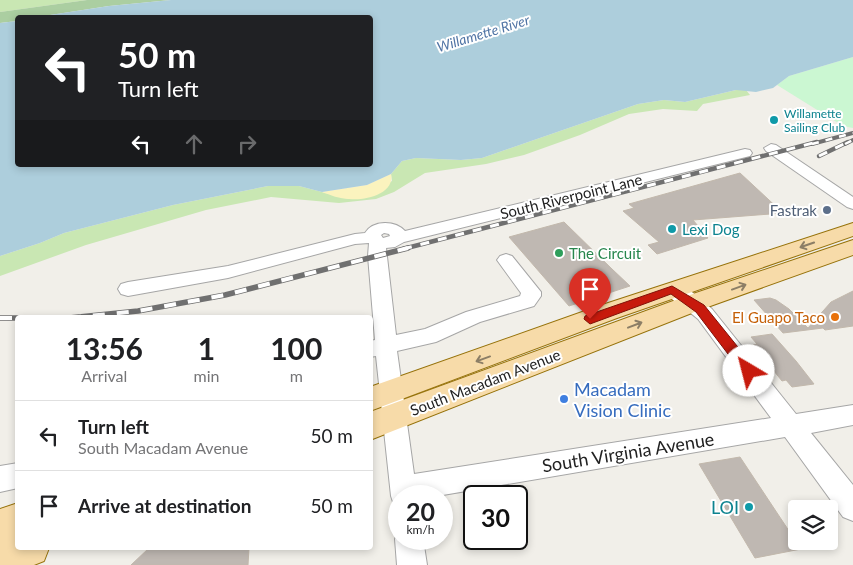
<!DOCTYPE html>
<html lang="en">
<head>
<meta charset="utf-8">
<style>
  body { margin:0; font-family:Lato,sans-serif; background:#f2f2f2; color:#202124; height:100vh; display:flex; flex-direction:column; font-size:19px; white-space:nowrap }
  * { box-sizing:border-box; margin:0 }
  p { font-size:16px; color:#757577 }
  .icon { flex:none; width:28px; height:28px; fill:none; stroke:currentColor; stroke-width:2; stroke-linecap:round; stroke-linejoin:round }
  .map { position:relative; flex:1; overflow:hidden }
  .details { position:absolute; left:15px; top:315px; width:358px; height:235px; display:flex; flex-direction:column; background:#fff; border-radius:5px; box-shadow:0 2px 8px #0003 }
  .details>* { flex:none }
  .top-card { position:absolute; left:15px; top:15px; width:358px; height:152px; border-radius:5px; box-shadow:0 2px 8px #0003; background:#202124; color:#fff; overflow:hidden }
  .fabs { position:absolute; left:788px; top:500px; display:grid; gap:10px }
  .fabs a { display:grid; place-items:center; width:50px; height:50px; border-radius:5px; background:#fff; box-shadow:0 2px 8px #0003; font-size:25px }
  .speed { position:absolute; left:388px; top:485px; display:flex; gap:10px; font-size:25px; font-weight:700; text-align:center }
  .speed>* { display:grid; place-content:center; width:65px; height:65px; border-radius:50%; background:#fff; box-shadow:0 2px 8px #0003; line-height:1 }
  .speed small { font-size:12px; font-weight:400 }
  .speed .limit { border:2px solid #111; border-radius:8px; background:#fff; color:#111 }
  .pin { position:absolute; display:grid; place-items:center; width:42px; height:42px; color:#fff; margin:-51px -21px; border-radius:50% 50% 50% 0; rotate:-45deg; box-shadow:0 0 5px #0007 }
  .pin .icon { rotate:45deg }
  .me { position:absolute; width:55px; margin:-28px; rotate:323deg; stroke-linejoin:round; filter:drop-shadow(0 0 4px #0008) }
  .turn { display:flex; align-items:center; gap:18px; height:105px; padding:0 20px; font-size:22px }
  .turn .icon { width:65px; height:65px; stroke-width:2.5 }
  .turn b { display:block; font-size:35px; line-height:42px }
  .lanes { display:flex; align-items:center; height:48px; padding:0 20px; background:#0003; justify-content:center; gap:25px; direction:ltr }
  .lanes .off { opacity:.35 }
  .eta { display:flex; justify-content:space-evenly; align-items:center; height:85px; text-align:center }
  .eta b { font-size:30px; font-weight:700; line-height:35px }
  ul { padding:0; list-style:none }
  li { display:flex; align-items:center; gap:15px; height:70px; padding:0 20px; border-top:1px solid #e0e0e0 }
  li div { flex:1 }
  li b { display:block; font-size:19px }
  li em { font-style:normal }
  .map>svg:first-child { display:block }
  .grass { fill:#c9e7b3 }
  .forest { fill:#abcea1 }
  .sand { fill:#fbf3be }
  .park { fill:#cbf7d2 }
  .water { fill:#adcedc }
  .building { fill:#bfb8b2; stroke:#c2b8ac }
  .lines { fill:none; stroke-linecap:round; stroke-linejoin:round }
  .minor-casing { stroke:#a6a6a6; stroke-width:2 }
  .major-casing { stroke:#96720a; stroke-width:2 }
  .minor { fill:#fff; fill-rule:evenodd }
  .major { fill:#f7dba9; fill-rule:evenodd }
  .rail-far2-casing { stroke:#707070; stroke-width:4 }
  .rail-far1-casing { stroke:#707070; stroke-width:4.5 }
  .rail-casing { stroke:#707070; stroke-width:5.5 }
  .rail-far2 { stroke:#fff; stroke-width:2.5; stroke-dasharray:7; stroke-linecap:butt }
  .rail-far1 { stroke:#fff; stroke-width:3; stroke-dasharray:9; stroke-linecap:butt }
  .rail { stroke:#fff; stroke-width:4; stroke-dasharray:12; stroke-linecap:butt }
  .oneway { stroke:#8c7e66 }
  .route { fill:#c71a0d; stroke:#811108 }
  .culture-dot { fill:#0f9aa8; stroke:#fff; stroke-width:2 }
  .service-dot { fill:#5c6f8a; stroke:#fff; stroke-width:2 }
  .leisure-dot { fill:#2e9e5b; stroke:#fff; stroke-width:2 }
  .food-dot { fill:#e8710a; stroke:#fff; stroke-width:2 }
  .shop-dot { fill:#3f7fe0; stroke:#fff; stroke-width:2 }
  .labels { text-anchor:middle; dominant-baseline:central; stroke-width:4; stroke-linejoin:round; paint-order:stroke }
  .far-culture-label { font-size:12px; fill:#0d838f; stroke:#fff; text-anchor:start }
  .far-water-label { font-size:14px; font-style:italic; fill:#5074a5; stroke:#fff }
  .street-label { font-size:15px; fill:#222; stroke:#fff }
  .service-label { font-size:15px; fill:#4e5e75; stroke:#fff; text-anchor:end }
  .culture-label { font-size:15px; fill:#0d838f; stroke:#fff; text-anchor:start }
  .leisure-label { font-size:15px; fill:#27864d; stroke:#fff; text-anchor:start }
  .food-label { font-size:15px; fill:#c56008; stroke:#fff; text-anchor:end }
  .near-shop-label { font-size:18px; fill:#366cbe; stroke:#fff; text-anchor:start }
  .near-street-label { font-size:18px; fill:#222; stroke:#fff }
  .near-culture-label { font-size:18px; fill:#0d838f; stroke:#fff; text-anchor:end }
</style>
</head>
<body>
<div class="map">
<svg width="853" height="565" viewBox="0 0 853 565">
  <rect width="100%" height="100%" fill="#f1efe9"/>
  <g class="grass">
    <polygon points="0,0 87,0 0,12"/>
    <polygon points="736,90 746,90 750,95 703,104 697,111 663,109 629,114 580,135 524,155 486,164 425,173 394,192 376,199 339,203 271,197 206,210 86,245 0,276 0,256 40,243 64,233 173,205 268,186 299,186 349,199 359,199 392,181 391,174 402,161 416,158 461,160 482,158 638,104 664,100 685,102"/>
  </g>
  <polygon class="forest" points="87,0 171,0 109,6 37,17 18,18 17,21 0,23 0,12"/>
  <path class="sand" d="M391 174C395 194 365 201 349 199 340 199 330 195 322 192L367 185Z"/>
  <polygon class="park" points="853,57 853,128 843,126 777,85 789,76"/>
  <polygon class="water" points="171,0 853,0 853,57 789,76 773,88 756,92 736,90 685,102 664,100 638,104 482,158 461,160 416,158 402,161 391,174 367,185 322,192 299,186 268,186 173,205 64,233 40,243 0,256 0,23 17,21 18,165 370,165 370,18 37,17 109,6"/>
  <g class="building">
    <polygon points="740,173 783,213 693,220 708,238 657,254 648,245 659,242 623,211 634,208 629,204"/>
    <polygon points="564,222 612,269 630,286 569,306 509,237"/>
    <polygon points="853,291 853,326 825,330 823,328 783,333 754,300 770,298 776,300 789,309 808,328 831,302"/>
    <polygon points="772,334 796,361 814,384 792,387 786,380 782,381 753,345 757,344 751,337"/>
    <polygon points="740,457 801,549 755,558 699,464"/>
    <polygon points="149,548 249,548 248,565 131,565"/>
  </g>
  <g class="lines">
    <defs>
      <g id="minor">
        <polygon points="771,144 776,145 853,197 853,209 847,207 766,151 764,148"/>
        <path d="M745 149 750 150 752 153 750 156 404 242 395 247 386 248 396 335 425 329 466 312 520 296 521 293 497 260 500 256 506 254 512 256 541 292V296L534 306 480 322 436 342 397 351 414 474 771 418 698 319C689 311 669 299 663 290L666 285C683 281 700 298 712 309L796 414 853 405V425L811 433 853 485V521L843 517 785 437 437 496H399V507L394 505 391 496 376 356 370 357V341L375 340 368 256 369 243 355 244 228 278 128 296 121 294 118 289 121 284 128 282 228 266 355 234 365 233C373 220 395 220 405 231ZM384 233 389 234 390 236 383 238 381 235Z"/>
        <polygon points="18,463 18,488 0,492 0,466"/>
        <polygon points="399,529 399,539 423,539 427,565 397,565 395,539"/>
      </g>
      <g id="major">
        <polygon points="853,223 853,236 617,318 370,411 370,387 599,306"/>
        <polygon points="853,240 853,255 702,309 370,440 370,412 684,297"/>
        <polygon points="18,503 18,548 49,548 44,561 34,565 0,565 0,509"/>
      </g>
    </defs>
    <use href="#minor" class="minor-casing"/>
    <use href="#major" class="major-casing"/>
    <use href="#minor" class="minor"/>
    <use href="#major" class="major"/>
    <defs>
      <g id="rail-far2">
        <polyline points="812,144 853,133"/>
        <polyline points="845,144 853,140"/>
      </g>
      <g id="rail-far1">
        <polyline points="819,156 848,142"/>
        <polyline points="403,249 817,142"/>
      </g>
      <g id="rail">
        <polyline points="0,318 18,318"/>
        <polyline points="69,318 138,311 225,295 408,248"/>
      </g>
    </defs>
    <use href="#rail-far2" class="rail-far2-casing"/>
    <use href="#rail-far1" class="rail-far1-casing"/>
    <use href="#rail" class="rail-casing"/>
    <use href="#rail-far2" class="rail-far2"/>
    <use href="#rail-far1" class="rail-far1"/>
    <use href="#rail" class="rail"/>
  </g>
  <defs><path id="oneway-shaft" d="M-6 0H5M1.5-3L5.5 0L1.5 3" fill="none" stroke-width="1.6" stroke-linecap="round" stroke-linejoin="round" transform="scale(1.25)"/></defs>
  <g class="oneway">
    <use href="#oneway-shaft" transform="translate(807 245) rotate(161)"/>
    <use href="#oneway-shaft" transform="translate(739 287) rotate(-20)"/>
    <use href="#oneway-shaft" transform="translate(635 325) rotate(-21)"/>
    <use href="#oneway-shaft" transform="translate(483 359) rotate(160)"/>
  </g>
  <polygon class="route" points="672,286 704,305 754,367 756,371 754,375 749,376 744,375 696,312 671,294 590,324 584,319 585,316"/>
  <g class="culture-dot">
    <circle cx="774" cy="120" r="5"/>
    <circle cx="672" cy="229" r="5"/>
    <circle cx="749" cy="507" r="5"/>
  </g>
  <circle class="service-dot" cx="827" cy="210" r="5"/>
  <circle class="leisure-dot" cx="559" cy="253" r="5"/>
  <circle class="food-dot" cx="835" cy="317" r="5"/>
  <circle class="shop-dot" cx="564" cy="399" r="5"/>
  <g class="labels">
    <g class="far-culture-label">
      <text x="784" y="113">Willamette<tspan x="784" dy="14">Sailing Club</tspan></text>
    </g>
    <g class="far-water-label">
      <text transform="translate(483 33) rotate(-17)">Willamette River</text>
    </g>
    <g class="street-label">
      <text transform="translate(571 196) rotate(-14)">South Riverpoint Lane</text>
      <text transform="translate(485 382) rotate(-21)">South Macadam Avenue</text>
    </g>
    <g class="service-label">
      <text x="817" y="210">Fastrak</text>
    </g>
    <g class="culture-label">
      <text x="682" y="229">Lexi Dog</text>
    </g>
    <g class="leisure-label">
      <text x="569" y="253">The Circuit</text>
    </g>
    <g class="food-label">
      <text x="825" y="317">El Guapo Taco</text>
    </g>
    <g class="near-shop-label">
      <text x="574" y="389">Macadam<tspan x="574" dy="21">Vision Clinic</tspan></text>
    </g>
    <g class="near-street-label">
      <text transform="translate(628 452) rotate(-9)">South Virginia Avenue</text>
    </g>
    <g class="near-culture-label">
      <text x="739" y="507">LOI</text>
    </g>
  </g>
</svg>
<div class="fabs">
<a><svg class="icon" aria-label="layers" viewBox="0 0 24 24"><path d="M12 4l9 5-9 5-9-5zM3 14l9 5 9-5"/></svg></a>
</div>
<div class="speed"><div>20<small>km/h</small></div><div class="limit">30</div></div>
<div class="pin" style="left:590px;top:319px;background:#d93025"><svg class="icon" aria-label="arrive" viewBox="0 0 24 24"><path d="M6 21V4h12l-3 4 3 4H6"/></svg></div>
<svg class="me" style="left:749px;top:371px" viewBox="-20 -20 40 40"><circle r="19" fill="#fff"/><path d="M0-13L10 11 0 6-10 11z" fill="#c71a0d"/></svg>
<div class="top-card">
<div class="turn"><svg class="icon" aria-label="left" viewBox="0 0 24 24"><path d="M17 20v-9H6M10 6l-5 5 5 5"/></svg><div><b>50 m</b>Turn left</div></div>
<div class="lanes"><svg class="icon" aria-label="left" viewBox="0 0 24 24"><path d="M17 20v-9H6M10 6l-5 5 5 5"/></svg><svg class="icon off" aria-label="ahead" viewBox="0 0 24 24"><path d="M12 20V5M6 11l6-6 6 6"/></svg><svg class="icon off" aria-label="right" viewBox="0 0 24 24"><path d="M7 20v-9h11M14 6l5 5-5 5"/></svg></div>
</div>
<section class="details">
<div class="eta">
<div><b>13:56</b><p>Arrival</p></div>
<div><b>1</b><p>min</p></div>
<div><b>100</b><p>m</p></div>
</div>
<ul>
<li><svg class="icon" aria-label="left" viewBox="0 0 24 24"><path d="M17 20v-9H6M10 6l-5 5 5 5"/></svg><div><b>Turn left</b><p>South Macadam Avenue</p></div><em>50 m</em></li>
<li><svg class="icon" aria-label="arrive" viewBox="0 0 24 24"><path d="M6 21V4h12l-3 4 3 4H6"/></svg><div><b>Arrive at destination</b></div><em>50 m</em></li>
</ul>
</section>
</div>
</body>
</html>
